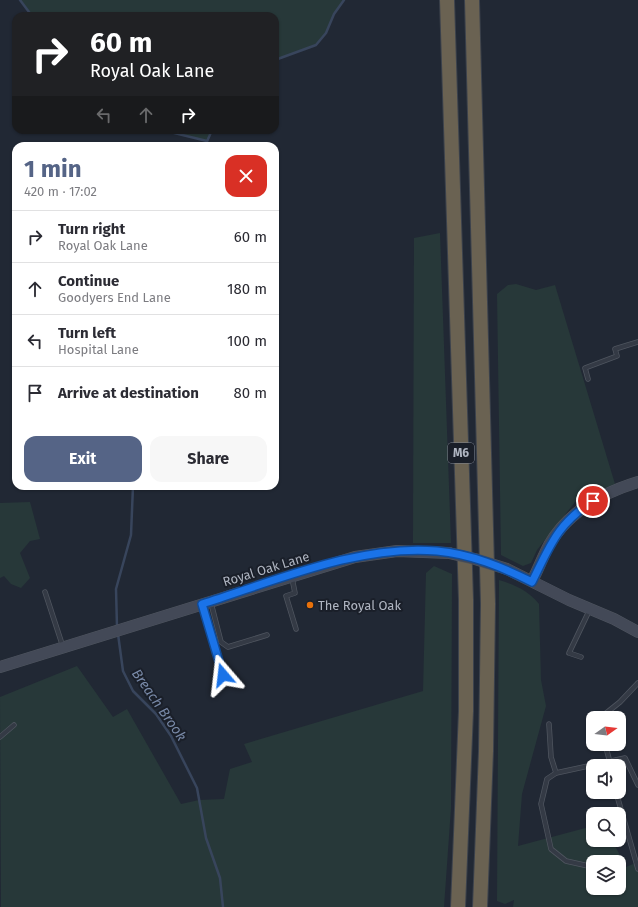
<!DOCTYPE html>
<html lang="en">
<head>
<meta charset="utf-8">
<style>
  body { margin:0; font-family:"Fira Sans",sans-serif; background:#f7f7f7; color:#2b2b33; height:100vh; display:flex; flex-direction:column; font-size:15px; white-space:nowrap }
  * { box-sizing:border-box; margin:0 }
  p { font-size:13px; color:#7c7c81 }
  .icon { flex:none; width:22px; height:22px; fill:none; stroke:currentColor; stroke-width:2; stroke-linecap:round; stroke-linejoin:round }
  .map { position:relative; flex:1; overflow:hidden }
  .details { position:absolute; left:12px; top:142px; width:267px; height:348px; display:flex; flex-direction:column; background:#fff; border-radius:12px; box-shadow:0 1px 3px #0004 }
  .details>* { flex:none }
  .hud { position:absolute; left:12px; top:12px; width:267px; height:122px; border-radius:12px; box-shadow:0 1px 3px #0004; background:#202124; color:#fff; overflow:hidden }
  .needle { width:26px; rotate:76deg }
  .tools { position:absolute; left:586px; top:711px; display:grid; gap:8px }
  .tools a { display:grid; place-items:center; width:40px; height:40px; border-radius:8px; background:#fff; box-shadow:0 1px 3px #0004; font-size:20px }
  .pin { position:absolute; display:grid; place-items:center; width:34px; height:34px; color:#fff; margin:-17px; border:2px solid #fff; border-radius:50%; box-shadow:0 1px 4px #0007 }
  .me { position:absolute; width:44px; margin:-22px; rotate:343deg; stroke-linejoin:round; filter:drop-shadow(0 0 3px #0008) }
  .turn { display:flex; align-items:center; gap:14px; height:84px; padding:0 12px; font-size:18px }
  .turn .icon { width:52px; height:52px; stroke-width:2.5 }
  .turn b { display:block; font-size:28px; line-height:34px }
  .lanes { display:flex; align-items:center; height:38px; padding:0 12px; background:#0003; justify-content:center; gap:20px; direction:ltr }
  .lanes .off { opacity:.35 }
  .round { display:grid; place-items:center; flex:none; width:42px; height:42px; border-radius:12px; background:#f7f7f7 }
  .headline { display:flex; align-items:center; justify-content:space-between; height:68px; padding:0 12px }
  h1 { font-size:24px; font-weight:700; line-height:30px; color:#556486 }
  .action { display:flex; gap:8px; margin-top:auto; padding:8px 12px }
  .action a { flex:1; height:46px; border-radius:12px; background:#556486; color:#fff; font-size:16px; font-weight:700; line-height:46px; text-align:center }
  .action a+a { background:#f7f7f7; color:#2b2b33 }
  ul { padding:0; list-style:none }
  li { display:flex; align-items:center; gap:12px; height:52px; padding:0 12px; border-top:1px solid #e1e1e2 }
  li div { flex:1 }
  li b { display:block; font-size:15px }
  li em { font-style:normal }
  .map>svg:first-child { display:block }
  .green { fill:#273839; fill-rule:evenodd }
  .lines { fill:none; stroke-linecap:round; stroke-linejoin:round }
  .stream { stroke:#38455c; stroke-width:2.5 }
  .lane-casing { stroke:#4f555f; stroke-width:5.5 }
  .secondary-casing { stroke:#4f555f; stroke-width:12 }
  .highway-casing { stroke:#3c424c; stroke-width:16 }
  .lane { stroke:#343a45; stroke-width:4 }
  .secondary { stroke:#434957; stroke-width:11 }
  .highway { stroke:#6a6252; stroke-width:14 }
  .secondary-bridge-casing { stroke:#4f555f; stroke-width:12; stroke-linecap:butt }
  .secondary-bridge { stroke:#434957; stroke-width:11 }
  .route-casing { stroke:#114b97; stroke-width:10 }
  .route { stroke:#1a73e8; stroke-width:7 }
  .food-dot { fill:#e8710a; stroke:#1a1f29; stroke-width:1.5 }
  .labels { text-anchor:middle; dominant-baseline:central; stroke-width:4; stroke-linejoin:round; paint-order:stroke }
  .shield { fill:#1a1f29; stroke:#828893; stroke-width:1 }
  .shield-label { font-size:12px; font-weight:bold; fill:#afb5c1 }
  .street-label { font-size:13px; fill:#afb5c1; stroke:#1a1f29 }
  .poi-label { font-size:13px; fill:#afb5c1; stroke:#1a1f29; text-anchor:start }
  .water-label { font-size:14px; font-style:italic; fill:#798aa8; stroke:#1a1f29 }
</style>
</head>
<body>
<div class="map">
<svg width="638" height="907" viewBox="0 0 638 907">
  <rect width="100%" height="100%" fill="#212834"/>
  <g class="green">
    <polygon points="20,0 344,0 334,14 326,33 316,45 275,60 275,16 33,16"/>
    <polygon points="162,130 212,130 207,141"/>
    <polygon points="440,233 451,543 413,543 414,238"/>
    <polygon points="516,284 536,290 555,285 615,484 575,502 537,550 531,563 523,566 501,555 497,294 508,285"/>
    <polygon points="30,502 40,539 30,541 20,553 30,578 21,588 11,584 4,576 0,578 0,503"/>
    <polygon points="434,566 452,574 451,808 444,907 1,907 0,697 77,666 113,717 127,709 181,804 199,800 224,799 230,769 252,762 244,744 423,691 426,573"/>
    <path d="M499 580C515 585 529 591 539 604L541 680 546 706 522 794 518 846 593 826V840H612L626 867 638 862V907H513L514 900 505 904 497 901ZM593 862H619V888H593Z"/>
  </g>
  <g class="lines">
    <g class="stream">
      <polyline points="20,0 32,16"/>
      <polyline points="275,60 316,45 326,33 334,14 344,0"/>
      <polyline points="162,130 207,141"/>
      <polyline points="205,146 212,130"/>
      <polyline points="117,627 116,589 131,535 133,486"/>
      <polyline points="118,634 123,671 133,691 156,714 171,736 197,788 206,838 220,878 223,907"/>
    </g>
    <defs>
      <g id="lane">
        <polyline points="588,379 585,368 617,356 615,349 638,342"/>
        <polyline points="292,578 295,593 286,596 296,629"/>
        <polyline points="45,592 63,647"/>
        <polyline points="211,603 221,642 228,647 267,635"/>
        <polyline points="203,606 223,675"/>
        <polyline points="581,657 569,653 590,609"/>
        <polyline points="600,718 620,702 638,683"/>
        <polyline points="549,724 551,757 556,773"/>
        <polyline points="0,737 14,725"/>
        <polyline points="605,744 611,766"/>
        <polyline points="616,792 638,869"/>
        <polyline points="593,867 566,861 551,849 541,804 547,779 556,773 625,758 638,785"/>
      </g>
      <g id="secondary">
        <polyline points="507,569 569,600 614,619 638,632"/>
        <path d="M532 581C538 570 543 556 549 545 568 512 602 493 638 482"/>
        <polyline points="0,667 355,557 397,551 449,553"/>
      </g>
      <g id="highway">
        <polyline points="447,0 466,600 466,711 458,907"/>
        <polyline points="472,0 488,604 486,751 480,907"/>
      </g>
    </defs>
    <use href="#lane" class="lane-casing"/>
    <use href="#secondary" class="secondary-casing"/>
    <use href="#highway" class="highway-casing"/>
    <use href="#lane" class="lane"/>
    <use href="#secondary" class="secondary"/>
    <use href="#highway" class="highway"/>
    <defs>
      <polyline id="secondary-bridge" points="449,553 475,559 507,569"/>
    </defs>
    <use href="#secondary-bridge" class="secondary-bridge-casing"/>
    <use href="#secondary-bridge" class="secondary-bridge"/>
  </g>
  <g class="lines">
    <defs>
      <path id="route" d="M223 675 202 604C275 581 360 544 437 551 471 554 502 567 532 582 550 546 557 524 593 501"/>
    </defs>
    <use href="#route" class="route-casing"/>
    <use href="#route" class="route"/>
  </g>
  <circle class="food-dot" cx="310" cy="605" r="4"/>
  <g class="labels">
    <rect class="shield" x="448" y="443" width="26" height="20" rx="3"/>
    <g class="shield-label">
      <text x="461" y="453">M6</text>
    </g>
    <g class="street-label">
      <text transform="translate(266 569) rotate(-17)">Royal Oak Lane</text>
    </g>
    <g class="poi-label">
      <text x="318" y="605">The Royal Oak</text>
    </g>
    <g class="water-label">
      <text transform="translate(159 705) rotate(55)">Breach Brook</text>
    </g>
  </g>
</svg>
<div class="tools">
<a><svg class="needle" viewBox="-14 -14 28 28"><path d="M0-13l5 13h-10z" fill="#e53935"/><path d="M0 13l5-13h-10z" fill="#7c7c81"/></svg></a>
<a><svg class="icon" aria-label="sound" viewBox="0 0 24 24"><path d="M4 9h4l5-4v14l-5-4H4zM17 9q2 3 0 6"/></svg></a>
<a><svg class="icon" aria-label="search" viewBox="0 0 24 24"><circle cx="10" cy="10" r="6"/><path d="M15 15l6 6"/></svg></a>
<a><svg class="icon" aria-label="layers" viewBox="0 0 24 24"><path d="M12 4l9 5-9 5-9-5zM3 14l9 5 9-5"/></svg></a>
</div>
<div class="pin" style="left:593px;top:501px;background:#d93025"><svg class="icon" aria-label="arrive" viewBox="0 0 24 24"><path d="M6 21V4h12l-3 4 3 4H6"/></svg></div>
<svg class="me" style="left:223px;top:675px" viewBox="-20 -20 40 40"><path d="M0-17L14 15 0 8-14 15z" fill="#1a73e8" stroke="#fff" stroke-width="4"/></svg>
<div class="hud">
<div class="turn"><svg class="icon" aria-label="right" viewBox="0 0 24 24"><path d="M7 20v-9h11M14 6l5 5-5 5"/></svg><div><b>60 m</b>Royal Oak Lane</div></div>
<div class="lanes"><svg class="icon off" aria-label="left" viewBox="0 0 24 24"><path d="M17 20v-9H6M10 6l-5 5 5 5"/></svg><svg class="icon off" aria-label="ahead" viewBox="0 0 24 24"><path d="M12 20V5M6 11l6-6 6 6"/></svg><svg class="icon" aria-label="right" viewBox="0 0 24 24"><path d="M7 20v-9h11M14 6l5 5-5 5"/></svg></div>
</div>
<section class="details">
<div class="headline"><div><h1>1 min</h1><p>420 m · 17:02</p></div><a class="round" style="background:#d93025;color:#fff"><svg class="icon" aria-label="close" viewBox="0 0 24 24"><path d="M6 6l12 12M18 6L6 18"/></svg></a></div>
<ul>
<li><svg class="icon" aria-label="right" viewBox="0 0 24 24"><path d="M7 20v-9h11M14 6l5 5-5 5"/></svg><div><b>Turn right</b><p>Royal Oak Lane</p></div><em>60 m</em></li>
<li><svg class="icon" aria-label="ahead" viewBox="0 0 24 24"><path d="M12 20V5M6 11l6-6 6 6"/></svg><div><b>Continue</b><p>Goodyers End Lane</p></div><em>180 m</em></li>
<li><svg class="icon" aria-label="left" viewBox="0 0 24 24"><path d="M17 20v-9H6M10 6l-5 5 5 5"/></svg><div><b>Turn left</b><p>Hospital Lane</p></div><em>100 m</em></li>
<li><svg class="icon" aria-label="arrive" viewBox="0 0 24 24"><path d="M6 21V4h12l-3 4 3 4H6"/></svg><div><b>Arrive at destination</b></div><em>80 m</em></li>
</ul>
<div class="action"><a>Exit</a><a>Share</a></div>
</section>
</div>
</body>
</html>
